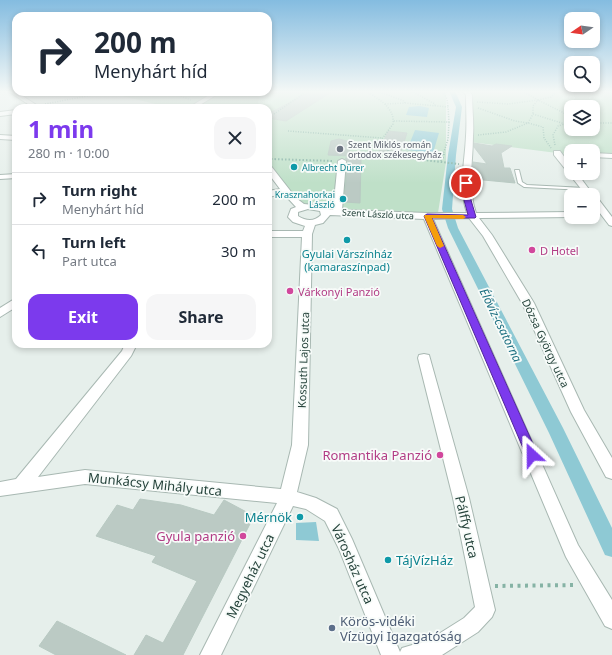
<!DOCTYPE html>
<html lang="en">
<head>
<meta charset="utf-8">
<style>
  body { margin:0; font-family:"Noto Sans",sans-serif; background:#f6f6f7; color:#1f2937; height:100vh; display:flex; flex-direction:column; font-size:15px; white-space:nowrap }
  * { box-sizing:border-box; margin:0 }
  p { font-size:13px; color:#747a83 }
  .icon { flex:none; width:22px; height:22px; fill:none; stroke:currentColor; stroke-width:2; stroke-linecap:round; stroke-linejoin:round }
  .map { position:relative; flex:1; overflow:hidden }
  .panel { position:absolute; left:12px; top:104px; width:260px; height:244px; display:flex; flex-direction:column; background:#fff; border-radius:12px; box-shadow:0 2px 6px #0003 }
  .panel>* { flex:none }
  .hud { position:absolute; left:12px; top:12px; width:260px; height:84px; border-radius:12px; box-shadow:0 2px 6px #0003; background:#fff; color:#1f2937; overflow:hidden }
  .needle { width:26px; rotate:257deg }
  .buttons { position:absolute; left:564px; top:12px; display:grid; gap:8px }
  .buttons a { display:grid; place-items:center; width:36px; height:36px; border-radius:8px; background:#fff; box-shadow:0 2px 6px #0003; font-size:20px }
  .pin { position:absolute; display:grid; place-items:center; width:34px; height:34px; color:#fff; margin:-17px; border:2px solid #fff; border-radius:50%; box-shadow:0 1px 4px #0007 }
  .me { position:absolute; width:44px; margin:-22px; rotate:336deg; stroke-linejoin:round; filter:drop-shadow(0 0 3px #0008) }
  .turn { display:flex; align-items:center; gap:14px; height:84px; padding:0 16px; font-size:18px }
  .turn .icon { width:52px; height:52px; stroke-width:2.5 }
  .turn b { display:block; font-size:28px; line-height:34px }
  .round { display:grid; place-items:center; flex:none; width:42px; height:42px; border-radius:12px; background:#f6f6f7 }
  .summary { display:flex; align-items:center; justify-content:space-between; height:68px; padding:0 16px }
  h1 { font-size:24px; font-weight:700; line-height:30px; color:#7c3aed }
  .primary-button { display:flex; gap:8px; margin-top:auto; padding:8px 16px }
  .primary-button a { flex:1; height:46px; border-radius:12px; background:#7c3aed; color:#fff; font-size:16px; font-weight:700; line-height:46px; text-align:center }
  .primary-button a+a { background:#f6f6f7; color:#1f2937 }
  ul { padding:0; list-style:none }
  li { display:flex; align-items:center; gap:12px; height:52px; padding:0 16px; border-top:1px solid #e0e1e3 }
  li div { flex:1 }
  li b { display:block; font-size:15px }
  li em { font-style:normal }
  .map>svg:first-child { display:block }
  .green { fill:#bfe0c8; fill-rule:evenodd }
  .water { fill:#8ec9d4 }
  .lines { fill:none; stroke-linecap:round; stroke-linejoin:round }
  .canal { fill:#8ec9d4; fill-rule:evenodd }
  .building { fill:#bbcac4; stroke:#b8c9c2 }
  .lane-casing { stroke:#a8b8b2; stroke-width:2 }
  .street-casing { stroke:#a8b8b2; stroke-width:2 }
  .path-far2 { stroke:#86b3a5; stroke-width:1.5; stroke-dasharray:1 1.5; stroke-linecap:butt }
  .path-far1 { stroke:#86b3a5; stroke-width:2; stroke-dasharray:1.5 2; stroke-linecap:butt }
  .path { stroke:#86b3a5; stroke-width:4; stroke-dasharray:3 4.5; stroke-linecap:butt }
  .lane { fill:#fff; fill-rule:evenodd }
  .street { fill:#fff; fill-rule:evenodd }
  .route { fill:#7c3aed; stroke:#51269a }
  .slow { fill:#f59e0b }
  .worship-dot { fill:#6b7280; stroke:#f7fbf9; stroke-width:1.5 }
  .culture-dot { fill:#0f9aa8; stroke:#f7fbf9; stroke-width:1.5 }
  .hotel-dot { fill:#d1479c; stroke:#f7fbf9; stroke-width:1.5 }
  .service-dot { fill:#5c6f8a; stroke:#f7fbf9; stroke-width:1.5 }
  .labels { text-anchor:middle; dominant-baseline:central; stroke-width:3.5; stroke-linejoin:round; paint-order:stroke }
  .far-worship-label { font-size:9px; fill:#5b616d; stroke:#f7fbf9; text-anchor:start }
  .far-culture-label { font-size:9px; fill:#0d838f; stroke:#f7fbf9; text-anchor:start }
  .far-street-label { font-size:9px; fill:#24423a; stroke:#f7fbf9 }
  .hotel-label { font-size:11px; fill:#b23c85; stroke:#f7fbf9; text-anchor:start }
  .culture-label { font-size:11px; fill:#0d838f; stroke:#f7fbf9 }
  .street-label { font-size:11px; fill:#24423a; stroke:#f7fbf9 }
  .water-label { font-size:12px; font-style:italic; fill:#1c6f80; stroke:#f7fbf9 }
  .near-hotel-label { font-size:13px; fill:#b23c85; stroke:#f7fbf9; text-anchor:end }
  .near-street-label { font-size:13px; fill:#24423a; stroke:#f7fbf9 }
  .near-culture-label { font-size:13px; fill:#0d838f; stroke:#f7fbf9; text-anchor:end }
  .near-service-label { font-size:13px; fill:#4e5e75; stroke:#f7fbf9; text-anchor:start }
</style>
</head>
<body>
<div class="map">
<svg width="612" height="655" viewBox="0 0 612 655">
  <rect width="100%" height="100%" fill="#e6efeb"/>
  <g class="green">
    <polygon points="446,91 446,162 438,213 325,212 302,207 268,168 268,108 172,108 105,92"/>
    <path d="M466 91H612V156L593 155V151H571V154L557 153 470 142ZM571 107H593V129H571Z"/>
  </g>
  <g class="water">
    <polygon points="420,106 429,108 427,117 406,115 409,107"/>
    <polygon points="415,130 439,133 433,153 407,150"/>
    <polygon points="316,522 319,541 296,540 296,523"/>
  </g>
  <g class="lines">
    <polygon class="canal" points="449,91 455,91 462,107 456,155 452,209 458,228 563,428 612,528 612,557 605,555 549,433 448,228 442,209 448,155 456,107"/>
  </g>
  <g class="building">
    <polygon points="311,91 333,91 286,121 268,118 268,114"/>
    <polygon points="388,131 407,133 400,154 379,152"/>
    <polygon points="339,139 351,142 349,156 328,155 331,141"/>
    <polygon points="474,143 492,146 496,144 512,146 501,153 504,168 510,168 515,183 473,179 473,162 487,164 474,147"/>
    <polygon points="345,158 361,159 360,203 344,202 348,161"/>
    <polygon points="140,499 181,505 214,515 224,500 254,516 183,655 134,655 146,635 163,643 197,581 152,562 156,556 96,536 117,505 133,510"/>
    <polygon points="57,621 126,655 56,655 39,646"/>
  </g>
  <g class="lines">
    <defs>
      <polygon id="lane" points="515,170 519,170 522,182 527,185 585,188 587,189 585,190 524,187 518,183"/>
      <g id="street">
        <polygon points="8,91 15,91 41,108 34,108"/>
        <path d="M463 91H469L472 95C472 108 474 122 473 136 473 162 467 187 476 213L571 212V217H574L479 218 492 235 534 303 584 410 612 458V479L606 477 571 412 522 303 483 236 469 218 433 219 578 545 612 600V629L605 626 566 557 424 219 330 215 323 223 315 225 312 234 308 445 297 492 316 498 337 509 352 539 400 652 402 648 429 640 464 618 475 607 453 498 418 358 419 355 424 354 429 355 469 498 495 610 492 617 478 632 442 655H381L339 549 325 521 306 509 293 506 221 655H200L277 503 85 484 0 496V482L16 479 122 351 125 344H137L131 356 38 477 85 470 281 489 292 445 302 237H268V231H303L305 226 293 222 288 217 291 209 296 207 284 194 268 197V191L280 189 268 173V166H271L296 198 304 204 323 206 328 209 333 210 338 161 342 159 346 161 342 210 427 213H467C458 187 465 162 466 136 467 122 466 109 466 95ZM308 209 320 211 321 215C314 222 306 221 298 216V212Z"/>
        <polygon points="214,92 221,92 195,108 188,108"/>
        <polygon points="16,110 16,114 0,116 0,112"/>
        <polygon points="0,135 16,136 16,140 0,139"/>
        <polygon points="554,151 560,151 571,166 571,173 577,173 594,196 596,196 612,217 612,226 609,225 593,204 593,195 586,195 554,155"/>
        <polygon points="593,153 612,154 612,158 593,157"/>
        <polygon points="16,174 16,178 0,179 0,175"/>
        <polygon points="16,298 16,307 0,317 0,308"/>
      </g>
    </defs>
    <use href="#lane" class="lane-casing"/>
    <use href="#street" class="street-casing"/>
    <g class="path-far2">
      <path d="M366 91C378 99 395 107 393 124L379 143 394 155"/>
      <polyline points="377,91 404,101 405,103"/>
      <polyline points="381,91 413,92 435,104 435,106"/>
      <polyline points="443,91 447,99 448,107"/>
      <polyline points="522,91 538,100 533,106 533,114"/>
      <polyline points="169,92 191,100"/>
      <polyline points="414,92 428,91"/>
      <polyline points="428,92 443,91"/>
      <polyline points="538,100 551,97 557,91"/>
      <polyline points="477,102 508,104 538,100 564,113 571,119"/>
      <polyline points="45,104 108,92"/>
      <polyline points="385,104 405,103 448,107 449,122 393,121"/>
      <polyline points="478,108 515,121 528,123 533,114 565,124"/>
      <polyline points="274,114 303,94 302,91"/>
      <polyline points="593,123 612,123"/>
      <polyline points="288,131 382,138"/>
      <polyline points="478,135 506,132 528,123 543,127 544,138 551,148"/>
      <polyline points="555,145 553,135 558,126 571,122"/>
      <polyline points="443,155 448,139 449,122"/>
    </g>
    <g class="path-far1">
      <polyline points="393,154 397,157 459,164"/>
      <polyline points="271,159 334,161"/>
      <polyline points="437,159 442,160 444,154"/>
    </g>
    <polyline class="path" points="495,586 576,585"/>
    <use href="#lane" class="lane"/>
    <use href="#street" class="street"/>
  </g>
  <linearGradient id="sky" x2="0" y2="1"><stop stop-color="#84bce0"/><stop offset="0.5" stop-color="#f4f8f6"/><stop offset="1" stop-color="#f4f8f6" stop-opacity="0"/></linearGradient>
  <rect width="612" height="183" fill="url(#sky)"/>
  <polygon class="route" points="464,182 469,183 471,200 476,217 475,218 432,218 538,455 536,459 532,460 528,459 526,455 424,216 427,214 468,215 464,200"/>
  <polygon class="slow" points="425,215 463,215 466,217 463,219 432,218 444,246 440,248 437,246 424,216"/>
  <circle class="worship-dot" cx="340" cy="149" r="4"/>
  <g class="culture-dot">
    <circle cx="294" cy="167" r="4"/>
    <circle cx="343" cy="199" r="4"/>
    <circle cx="347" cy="240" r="4"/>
    <circle cx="300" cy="517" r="4"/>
    <circle cx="388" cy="560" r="4"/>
  </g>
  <g class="hotel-dot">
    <circle cx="532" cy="250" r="4"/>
    <circle cx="290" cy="291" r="4"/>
    <circle cx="440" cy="455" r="4"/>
    <circle cx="243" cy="536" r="4"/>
  </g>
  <circle class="service-dot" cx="332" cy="628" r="4"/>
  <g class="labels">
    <g class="far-worship-label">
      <text x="348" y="144">Szent Miklós román<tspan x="348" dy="10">ortodox székesegyház</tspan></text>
    </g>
    <g class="far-culture-label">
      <text x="302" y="167">Albrecht Dürer</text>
      <text x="335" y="194" text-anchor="end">Krasznahorkai<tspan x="335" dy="10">László</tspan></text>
    </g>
    <g class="far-street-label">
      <text transform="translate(378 214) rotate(3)">Szent László utca</text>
    </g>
    <g class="hotel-label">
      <text x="540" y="250">D Hotel</text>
      <text x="298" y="291">Várkonyi Panzió</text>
    </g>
    <g class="culture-label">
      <text x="347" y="253">Gyulai Várszínház<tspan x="347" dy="13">(kamaraszínpad)</tspan></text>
    </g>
    <g class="street-label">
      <text transform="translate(546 343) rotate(65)">Dózsa György utca</text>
      <text transform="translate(303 360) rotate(-88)">Kossuth Lajos utca</text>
    </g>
    <g class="water-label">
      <text transform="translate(501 325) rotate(64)">Élővíz-csatorna</text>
    </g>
    <g class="near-hotel-label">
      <text x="432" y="455">Romantika Panzió</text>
      <text x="235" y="536">Gyula panzió</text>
    </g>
    <g class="near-street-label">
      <text transform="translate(155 484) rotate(6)">Munkácsy Mihály utca</text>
      <text transform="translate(467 527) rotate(77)">Pálffy utca</text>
      <text transform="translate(353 564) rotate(66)">Városház utca</text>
      <text transform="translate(250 576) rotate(-64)">Megyeház utca</text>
    </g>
    <g class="near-culture-label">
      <text x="292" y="517">Mérnök</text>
      <text x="396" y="560" text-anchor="start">TájVízHáz</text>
    </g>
    <g class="near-service-label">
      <text x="340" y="621">Körös-vidéki<tspan x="340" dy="15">Vízügyi Igazgatóság</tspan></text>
    </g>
  </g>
</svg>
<div class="buttons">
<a><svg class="needle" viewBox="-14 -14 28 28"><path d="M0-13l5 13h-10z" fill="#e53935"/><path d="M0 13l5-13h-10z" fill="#747a83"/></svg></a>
<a><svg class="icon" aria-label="search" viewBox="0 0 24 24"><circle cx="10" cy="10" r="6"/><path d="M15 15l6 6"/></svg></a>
<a><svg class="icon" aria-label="layers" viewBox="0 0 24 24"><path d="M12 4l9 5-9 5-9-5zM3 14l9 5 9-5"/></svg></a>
<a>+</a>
<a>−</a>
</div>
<div class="pin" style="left:466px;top:183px;background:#d93025"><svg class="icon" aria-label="arrive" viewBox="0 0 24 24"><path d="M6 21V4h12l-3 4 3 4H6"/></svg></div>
<svg class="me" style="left:532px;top:455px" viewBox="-20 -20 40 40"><path d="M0-17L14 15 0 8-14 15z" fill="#7c3aed" stroke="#fff" stroke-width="4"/></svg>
<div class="hud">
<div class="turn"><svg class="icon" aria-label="right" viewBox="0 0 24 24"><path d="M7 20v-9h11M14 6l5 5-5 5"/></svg><div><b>200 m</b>Menyhárt híd</div></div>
</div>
<section class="panel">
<div class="summary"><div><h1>1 min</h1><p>280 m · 10:00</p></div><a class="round"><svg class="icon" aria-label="close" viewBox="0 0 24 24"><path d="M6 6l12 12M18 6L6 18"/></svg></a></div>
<ul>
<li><svg class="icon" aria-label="right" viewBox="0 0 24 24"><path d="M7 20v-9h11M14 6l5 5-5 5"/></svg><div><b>Turn right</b><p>Menyhárt híd</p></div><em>200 m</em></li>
<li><svg class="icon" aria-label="left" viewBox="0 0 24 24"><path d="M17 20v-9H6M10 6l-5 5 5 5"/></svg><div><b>Turn left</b><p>Part utca</p></div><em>30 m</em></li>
</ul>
<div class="primary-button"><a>Exit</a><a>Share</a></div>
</section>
</div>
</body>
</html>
